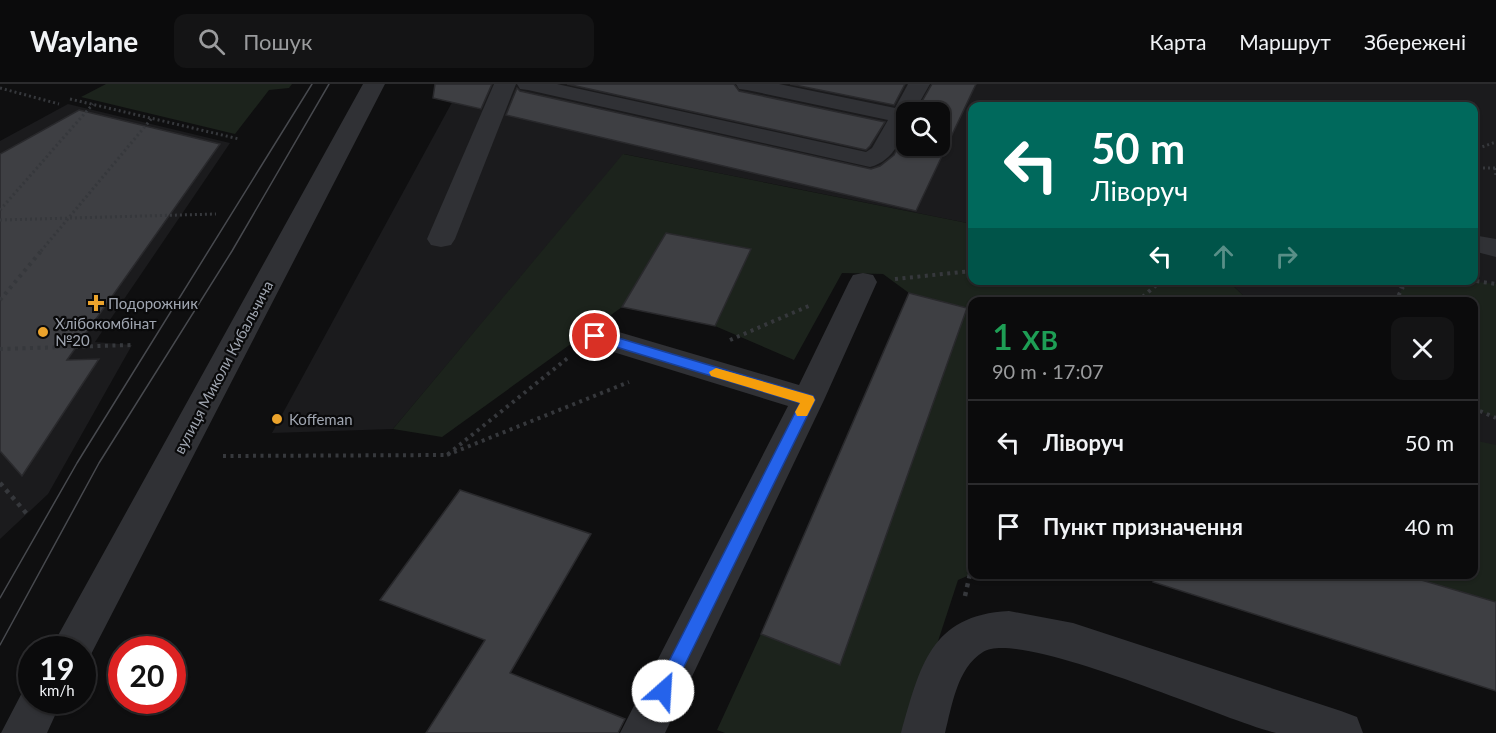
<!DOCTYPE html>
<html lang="uk">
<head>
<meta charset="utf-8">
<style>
  body { margin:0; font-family:Lato,sans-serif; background:#141415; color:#f1f3f6; height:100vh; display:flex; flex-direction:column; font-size:22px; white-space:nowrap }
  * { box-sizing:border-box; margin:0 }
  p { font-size:20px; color:#9a9b9d }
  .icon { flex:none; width:33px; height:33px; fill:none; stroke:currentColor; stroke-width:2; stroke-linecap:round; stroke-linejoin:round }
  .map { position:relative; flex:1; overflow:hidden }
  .panel { position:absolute; left:968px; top:213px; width:510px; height:282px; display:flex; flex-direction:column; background:#0b0b0c; border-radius:12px; box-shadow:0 2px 4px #0004,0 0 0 2px #2b2b2d }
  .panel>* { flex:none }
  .banner { position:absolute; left:968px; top:18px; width:510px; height:183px; border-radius:12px; box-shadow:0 2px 4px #0004,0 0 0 2px #2b2b2d; background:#00695c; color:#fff; overflow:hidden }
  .fabs { position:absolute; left:896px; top:18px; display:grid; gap:12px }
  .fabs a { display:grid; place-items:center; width:54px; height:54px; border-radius:12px; background:#0b0b0c; box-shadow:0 2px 4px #0004,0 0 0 2px #2b2b2d; font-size:30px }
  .speed { position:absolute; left:18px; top:552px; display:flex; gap:12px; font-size:30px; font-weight:700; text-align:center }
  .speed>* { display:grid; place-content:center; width:78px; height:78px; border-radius:50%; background:#0b0b0c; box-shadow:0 2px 4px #0004,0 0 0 2px #2b2b2d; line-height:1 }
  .speed small { font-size:15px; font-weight:400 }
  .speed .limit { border:9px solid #d22; background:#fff; color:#111 }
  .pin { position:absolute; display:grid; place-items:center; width:51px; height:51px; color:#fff; margin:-26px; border:3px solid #fff; border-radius:50%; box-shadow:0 2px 6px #0007 }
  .me { position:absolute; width:66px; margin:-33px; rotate:26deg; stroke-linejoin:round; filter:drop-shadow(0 0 4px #0008) }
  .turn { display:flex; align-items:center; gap:21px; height:126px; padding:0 24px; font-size:27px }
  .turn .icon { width:78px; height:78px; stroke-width:2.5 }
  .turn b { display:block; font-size:42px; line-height:51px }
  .lanes { display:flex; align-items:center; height:57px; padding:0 24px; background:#0003; justify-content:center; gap:30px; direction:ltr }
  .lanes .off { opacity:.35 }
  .round { display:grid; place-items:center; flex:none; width:63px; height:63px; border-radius:12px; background:#141415 }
  .headline { display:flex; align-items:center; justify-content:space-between; height:102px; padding:0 24px }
  h1 { font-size:36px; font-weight:600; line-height:45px; color:#1e9e55 }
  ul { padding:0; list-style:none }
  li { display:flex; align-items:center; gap:18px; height:84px; padding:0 24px; border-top:2px solid #2b2b2d }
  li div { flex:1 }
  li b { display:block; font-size:22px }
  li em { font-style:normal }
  header { display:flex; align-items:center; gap:36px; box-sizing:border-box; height:84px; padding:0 30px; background:#0b0b0c; border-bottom:2px solid #2b2b2d }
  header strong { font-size:28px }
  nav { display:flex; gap:33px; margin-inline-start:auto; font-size:21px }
  .search { width:420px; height:54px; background:#141415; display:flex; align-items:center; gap:15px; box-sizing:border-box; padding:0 21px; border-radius:12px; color:#9a9b9d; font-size:22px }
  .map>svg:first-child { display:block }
  .built { fill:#1b1b1d; fill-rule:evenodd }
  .green { fill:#1c231c }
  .building { fill:#3e3f43; stroke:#29292c; stroke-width:1.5 }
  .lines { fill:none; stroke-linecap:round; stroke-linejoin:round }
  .path-far2 { stroke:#36383c; stroke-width:3; stroke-dasharray:2 3; stroke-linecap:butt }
  .path-far1 { stroke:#36383c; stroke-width:4; stroke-dasharray:3 4.5; stroke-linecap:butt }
  .path { stroke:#36383c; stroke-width:4.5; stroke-dasharray:4 5; stroke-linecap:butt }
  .minor { fill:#303135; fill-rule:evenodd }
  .tram { stroke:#47494e; stroke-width:1.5 }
  .route { fill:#2563eb; stroke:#184099; stroke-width:1.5 }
  .slow { fill:#f59e0b }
  .poi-dot { fill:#eba32c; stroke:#0a0a0b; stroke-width:2 }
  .labels { text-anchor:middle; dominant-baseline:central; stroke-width:4.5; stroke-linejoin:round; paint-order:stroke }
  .poi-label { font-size:15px; fill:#a0a6b1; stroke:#0a0a0b; text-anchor:start }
  .street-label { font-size:15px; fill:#a0a6b1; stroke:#0a0a0b }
</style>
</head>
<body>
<header>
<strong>Waylane</strong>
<div class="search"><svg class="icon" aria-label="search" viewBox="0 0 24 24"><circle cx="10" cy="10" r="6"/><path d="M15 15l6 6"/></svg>Пошук</div>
<nav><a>Карта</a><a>Маршрут</a><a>Збережені</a></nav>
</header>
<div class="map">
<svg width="1496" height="649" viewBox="0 0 1496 649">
  <rect width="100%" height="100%" fill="#0f0f10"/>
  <g class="built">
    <path d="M462 0H1496V371L1473 366V218L1249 217 1228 197 1473 196V22H972V140L624 70 393 345 272 349ZM906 28H939V62H906Z"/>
    <polygon points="68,20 230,59 95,258 132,261 48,410 0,455 0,57"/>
  </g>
  <g class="green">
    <polygon points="106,0 292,0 289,4 269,6 235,50 81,13"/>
    <polygon points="623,70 972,140 972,196 1228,197 1249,217 972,218 972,490 958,496 908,649 725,649 717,646 761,550 840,581 967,224 909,209 883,190 842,189 794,276 715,242 751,165 666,149 622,223 442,353 393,345"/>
    <polygon points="1469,197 1496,200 1496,334 1473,324 1473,218 1395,217 1403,203 1421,197"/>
    <polygon points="1473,356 1496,361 1496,518 1401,491 1473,490"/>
  </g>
  <g class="building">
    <polygon points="435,0 492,0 481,25 433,14"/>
    <polygon points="567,0 734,0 739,7 885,38 870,62 866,66"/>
    <polygon points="790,0 905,0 894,21"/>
    <polygon points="932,0 976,0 916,127 506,31 517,4 520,7 871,85 880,82 894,71 906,46 906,62 939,62 939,28 916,28"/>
    <polygon points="79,26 220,60 67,276 99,275 22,392 0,367 0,70"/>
    <polygon points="666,149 751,165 715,242 622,223"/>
    <polygon points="909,209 967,224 840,581 761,550"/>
    <polygon points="460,406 591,450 510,589 625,635 618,649 426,649 485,556 380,516"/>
    <polygon points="1154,490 1401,490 1496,518 1496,607 1153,498"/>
  </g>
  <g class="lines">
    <g class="path-far2">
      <polyline points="0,4 59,20"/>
      <polyline points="70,15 239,55"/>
      <polyline points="1473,66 1496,58"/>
      <polyline points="1473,84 1496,84"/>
      <polyline points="1495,84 1496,93"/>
      <polyline points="0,126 93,20"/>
      <polyline points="0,136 216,130"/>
      <polyline points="41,167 152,34"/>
    </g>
    <g class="path-far1">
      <polyline points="895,195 972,187"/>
      <polyline points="1378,196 1403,203"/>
      <polyline points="1469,196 1496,200"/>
      <polyline points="0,216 42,166"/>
      <polyline points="1137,218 1162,196"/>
      <polyline points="1395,218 1403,203 1421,196"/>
      <polyline points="730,256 811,221"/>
      <polyline points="0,265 132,261"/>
      <polyline points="1473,324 1496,334"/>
      <polyline points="447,371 629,298"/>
      <polyline points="223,372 447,371 569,273"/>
    </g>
    <g class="path">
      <polyline points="0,399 27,430"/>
      <polyline points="965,512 972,481"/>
    </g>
    <g class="minor">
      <polygon points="363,0 385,0 86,580 82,581 82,566 50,566"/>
      <polygon points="494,0 516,0 455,155 451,161 441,163 431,161 427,155"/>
      <path d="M517 0H557L866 68 872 64 888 36 747 6 739 5 736 0H779L895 24 908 0H930L914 28H906C906 51 894 77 870 83L528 6 520 5Z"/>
      <polygon points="1473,151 1496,155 1496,173 1473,167"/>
      <polygon points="863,189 873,191 877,198 824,316 665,649 620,649 788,322 584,259 580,252 584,245 595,241 799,301 849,198 853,191"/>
      <path d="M1009 527 1073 539 1341 627 1357 633 1363 649C1340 649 1297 649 1276 649 1225 637 1021 544 983 568 957 584 952 622 945 649H901C920 583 930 531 1009 527Z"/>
      <polygon points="32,598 32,616 62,616 47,649 1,649 26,601"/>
    </g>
    <g class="tram">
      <polyline points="0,514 77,379 312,0"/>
      <polyline points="0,561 99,379 232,167 329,0"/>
    </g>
  </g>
  <polygon class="route" points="595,247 813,312 815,316 669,613 663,615 657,613 654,607 657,601 800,319 590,255 588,252"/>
  <polygon class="slow" points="716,284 813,312 815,316 807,332 797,332 795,328 800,319 711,292 709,288"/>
  <g class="poi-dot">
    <path d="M93 210h6v6h6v6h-6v6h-6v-6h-6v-6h6z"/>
    <circle cx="43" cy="248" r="6"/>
    <circle cx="277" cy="335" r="6"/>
  </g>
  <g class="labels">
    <g class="poi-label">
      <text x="108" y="219">Подорожник</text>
      <text x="55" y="239">Хлібокомбінат<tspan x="55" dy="17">№20</tspan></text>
      <text x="289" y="335">Koffeman</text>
    </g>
    <g class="street-label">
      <text transform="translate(223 283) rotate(-62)">вулиця Миколи Кибальчича</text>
    </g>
  </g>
</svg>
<div class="fabs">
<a><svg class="icon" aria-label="search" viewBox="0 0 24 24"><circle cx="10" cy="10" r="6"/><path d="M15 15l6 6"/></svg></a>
</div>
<div class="speed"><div>19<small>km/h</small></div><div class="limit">20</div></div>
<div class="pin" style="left:595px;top:252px;background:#d93025"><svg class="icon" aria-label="arrive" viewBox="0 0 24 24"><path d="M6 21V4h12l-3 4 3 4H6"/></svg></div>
<svg class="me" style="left:663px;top:607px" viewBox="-20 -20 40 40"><circle r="19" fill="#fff"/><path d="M0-13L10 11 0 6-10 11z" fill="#2563eb"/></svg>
<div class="banner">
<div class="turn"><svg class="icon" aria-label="left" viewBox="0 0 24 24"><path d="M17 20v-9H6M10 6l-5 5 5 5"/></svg><div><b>50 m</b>Ліворуч</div></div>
<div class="lanes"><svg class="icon" aria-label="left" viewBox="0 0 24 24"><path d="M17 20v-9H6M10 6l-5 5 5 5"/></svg><svg class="icon off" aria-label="ahead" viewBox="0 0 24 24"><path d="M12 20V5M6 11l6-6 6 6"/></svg><svg class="icon off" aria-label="right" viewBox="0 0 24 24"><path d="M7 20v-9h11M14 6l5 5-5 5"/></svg></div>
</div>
<section class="panel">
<div class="headline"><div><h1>1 хв</h1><p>90 m · 17:07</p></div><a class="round"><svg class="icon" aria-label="close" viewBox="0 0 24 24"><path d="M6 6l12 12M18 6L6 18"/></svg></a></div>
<ul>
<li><svg class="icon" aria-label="left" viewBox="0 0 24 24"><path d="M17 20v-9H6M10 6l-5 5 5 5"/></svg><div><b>Ліворуч</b></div><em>50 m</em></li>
<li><svg class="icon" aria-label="arrive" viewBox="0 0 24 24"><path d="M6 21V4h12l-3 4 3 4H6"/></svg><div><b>Пункт призначення</b></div><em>40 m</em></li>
</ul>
</section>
</div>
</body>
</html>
